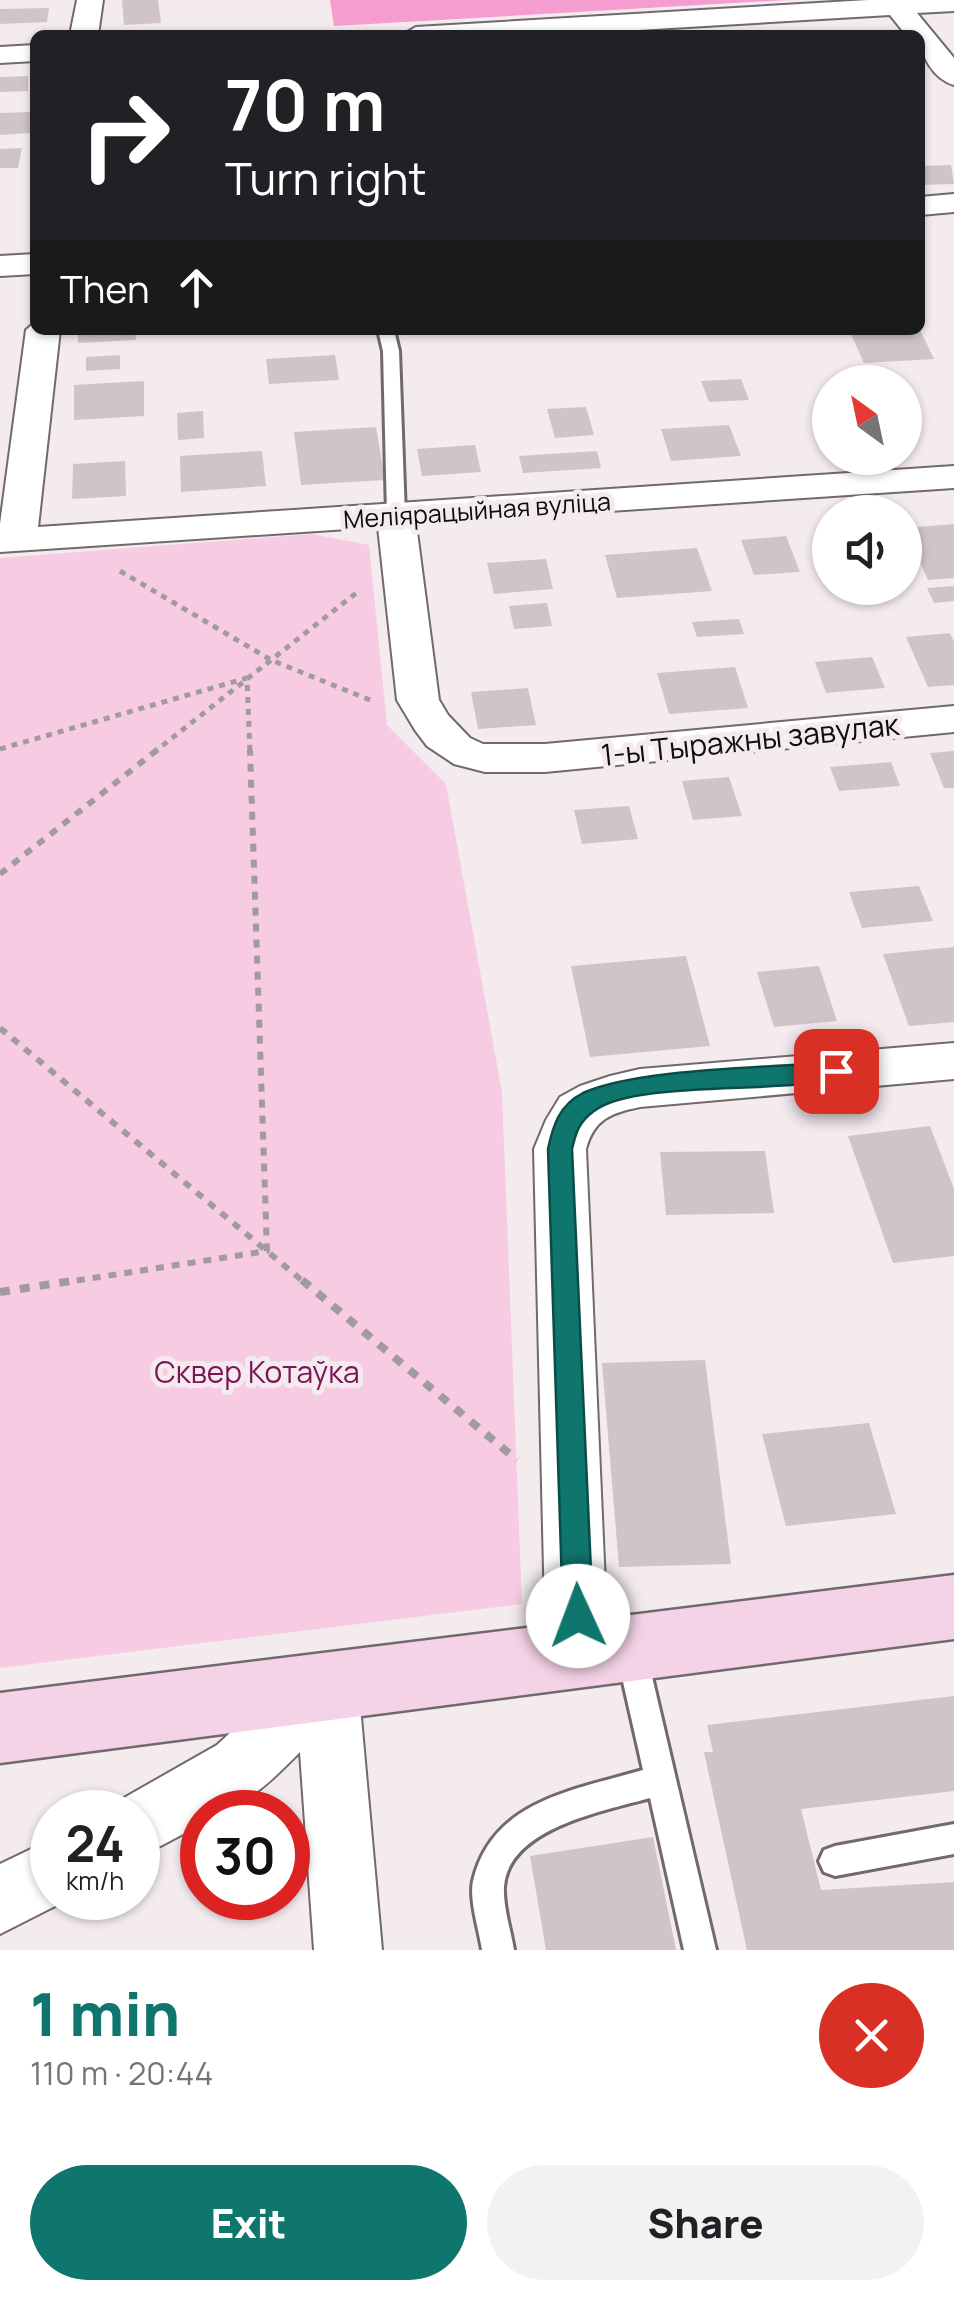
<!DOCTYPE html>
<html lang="en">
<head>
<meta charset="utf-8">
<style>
  body { margin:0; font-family:Manrope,sans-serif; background:#f2f2f2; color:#202124; height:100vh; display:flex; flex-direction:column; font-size:38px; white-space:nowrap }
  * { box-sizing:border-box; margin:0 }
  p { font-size:32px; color:#757577 }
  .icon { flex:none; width:55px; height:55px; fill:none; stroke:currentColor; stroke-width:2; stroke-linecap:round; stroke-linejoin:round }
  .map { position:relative; height:1950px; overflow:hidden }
  .details { display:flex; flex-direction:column; background:#fff; flex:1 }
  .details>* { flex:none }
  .top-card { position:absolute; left:30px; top:30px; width:895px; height:305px; border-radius:15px; box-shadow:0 2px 8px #0004; background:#202124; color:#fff; overflow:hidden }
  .needle { width:65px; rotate:327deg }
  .buttons { position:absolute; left:812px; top:365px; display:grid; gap:20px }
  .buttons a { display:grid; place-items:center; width:110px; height:110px; border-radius:50%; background:#fff; box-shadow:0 2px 8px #0004; font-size:50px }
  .speed { position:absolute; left:30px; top:1790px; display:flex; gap:20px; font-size:50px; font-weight:700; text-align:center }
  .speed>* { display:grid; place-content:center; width:130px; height:130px; border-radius:50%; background:#fff; box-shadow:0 2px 8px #0004; line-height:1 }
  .speed small { font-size:25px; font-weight:400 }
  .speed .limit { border:15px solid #d22; background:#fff; color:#111 }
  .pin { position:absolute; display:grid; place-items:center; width:85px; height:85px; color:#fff; margin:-42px; border-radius:20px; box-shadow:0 5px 15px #0006 }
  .me { position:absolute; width:110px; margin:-55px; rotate:358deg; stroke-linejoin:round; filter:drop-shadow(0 0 8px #0008) }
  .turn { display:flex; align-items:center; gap:35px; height:210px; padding:0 30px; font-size:45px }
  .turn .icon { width:130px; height:130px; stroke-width:2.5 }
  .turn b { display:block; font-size:70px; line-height:85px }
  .then { display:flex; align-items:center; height:95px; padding:0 30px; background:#0003; gap:20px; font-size:38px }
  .round { display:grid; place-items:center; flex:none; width:105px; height:105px; border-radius:52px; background:#f2f2f2 }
  .summary { display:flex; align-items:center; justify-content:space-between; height:170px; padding:0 30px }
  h1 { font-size:60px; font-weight:800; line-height:75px; color:#0f766e }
  .cta { display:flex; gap:20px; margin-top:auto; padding:20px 30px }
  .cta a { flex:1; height:115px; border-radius:60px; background:#0f766e; color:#fff; font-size:40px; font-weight:800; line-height:115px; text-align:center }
  .cta a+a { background:#f2f2f2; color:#202124 }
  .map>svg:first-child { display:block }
  .green { fill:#f7cce2 }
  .forest { fill:#f59dce }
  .building { fill:#cec4c9 }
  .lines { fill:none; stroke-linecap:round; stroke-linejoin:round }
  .lane-casing { stroke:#71696d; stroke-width:6 }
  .street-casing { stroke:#71696d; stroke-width:4 }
  .secondary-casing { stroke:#71696d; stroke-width:5 }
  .path-far2 { stroke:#a29b9e; stroke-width:5; stroke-dasharray:6 6; stroke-linecap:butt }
  .path-far1 { stroke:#a29b9e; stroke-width:6; stroke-dasharray:8 8; stroke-linecap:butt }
  .path { stroke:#a29b9e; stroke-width:8; stroke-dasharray:10 10; stroke-linecap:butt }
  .lane { fill:#fff; fill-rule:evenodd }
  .street { fill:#fff; fill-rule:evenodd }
  .secondary { fill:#f5d3e7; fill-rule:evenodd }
  .route { fill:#0f766e; stroke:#0a4d48; stroke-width:2.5 }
  .labels { text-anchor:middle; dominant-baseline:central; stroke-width:10; stroke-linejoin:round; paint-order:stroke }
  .far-street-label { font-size:25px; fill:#0f0c0d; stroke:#f4ebef }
  .street-label { font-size:30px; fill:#0f0c0d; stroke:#f4ebef }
  .park-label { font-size:30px; fill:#7b1558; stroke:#f4ebef }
</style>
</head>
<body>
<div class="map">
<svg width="954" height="1950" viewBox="0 0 954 1950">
  <rect width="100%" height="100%" fill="#f4ebef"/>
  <polygon class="green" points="312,534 369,545 387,725 446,784 502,1092 522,1604 0,1668 0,558"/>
  <polygon class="forest" points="330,0 788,0 334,26"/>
  <g class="building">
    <polygon points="122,0 158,0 161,23 124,25"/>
    <polygon points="49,8 47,22 0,24 0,9"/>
    <polygon points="28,76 28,91 0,92 0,77"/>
    <polygon points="31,112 30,133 0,135 0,113"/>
    <polygon points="22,148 18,168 0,168 0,149"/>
    <polygon points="951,165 954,184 920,185 920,166"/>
    <polygon points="78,330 135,330 136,340 78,343"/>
    <polygon points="849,330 920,330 934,359 864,363"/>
    <polygon points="120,355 120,369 86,371 86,357"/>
    <polygon points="335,355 339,380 269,384 266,359"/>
    <polygon points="741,379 749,400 709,402 701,381"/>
    <polygon points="144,381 144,416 74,420 74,385"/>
    <polygon points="586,407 594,435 555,438 547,409"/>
    <polygon points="203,411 204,438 178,440 177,413"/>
    <polygon points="729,425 741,456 671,461 661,429"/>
    <polygon points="376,427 385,480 301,485 294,432"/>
    <polygon points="475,445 481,472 422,476 417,449"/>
    <polygon points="262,451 266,486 181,492 180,456"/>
    <polygon points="597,451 601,468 523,473 519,456"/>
    <polygon points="125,461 126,496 72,499 73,464"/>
    <polygon points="954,524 954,578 928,580 905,528"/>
    <polygon points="786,536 800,572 754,575 741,540"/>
    <polygon points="697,548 712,591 617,598 605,555"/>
    <polygon points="546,559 553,589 494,594 487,563"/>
    <polygon points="954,586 954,601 934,603 927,588"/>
    <polygon points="547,603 552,626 514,629 509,606"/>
    <polygon points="739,619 744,634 697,637 692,622"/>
    <polygon points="950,633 954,642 954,685 928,687 906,637"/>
    <polygon points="872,657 885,688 826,693 815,662"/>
    <polygon points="735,667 748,708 669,714 657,673"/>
    <polygon points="528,688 536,725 478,729 471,692"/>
    <polygon points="954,751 954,788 944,788 930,753"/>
    <polygon points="891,762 900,786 839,791 830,767"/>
    <polygon points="729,777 742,816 693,820 682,781"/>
    <polygon points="629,806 638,839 582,844 574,810"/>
    <polygon points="919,886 933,921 862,928 849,892"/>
    <polygon points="954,947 954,1022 909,1026 883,954"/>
    <polygon points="686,956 710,1046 590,1057 571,966"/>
    <polygon points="819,966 837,1021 774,1027 757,972"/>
    <polygon points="930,1126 954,1189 954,1256 893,1263 848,1136"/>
    <polygon points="765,1151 774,1213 666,1215 660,1152"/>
    <polygon points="705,1360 731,1564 619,1567 602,1363"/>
    <polygon points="869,1423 896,1514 786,1526 762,1434"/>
    <polygon points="954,1696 954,1791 801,1809 821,1890 954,1882 954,1950 747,1950 704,1752 713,1752 707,1725"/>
    <polygon points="653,1837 676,1950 546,1950 530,1856"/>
  </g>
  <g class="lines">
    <defs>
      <g id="lane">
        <polygon points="378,330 394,330 399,351 405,515 396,520 387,515 383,351"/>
        <path d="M631 1638 641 1641 646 1651 716 1950H684L650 1798C604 1811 508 1828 504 1887 503 1907 511 1931 514 1950H482C479 1930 469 1900 473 1881 492 1800 575 1790 643 1770L616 1651 621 1641Z"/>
        <polygon points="954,1824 954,1854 835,1876 824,1872 819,1861 824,1850 835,1846"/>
      </g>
      <g id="street">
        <polygon points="77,0 103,0 98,35 70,35"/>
        <path d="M868 0H954V11L917 13 954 58V85C933 79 920 55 920 35H906L890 15 554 35H402L416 27Z"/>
        <polygon points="35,45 35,61 0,63 0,47"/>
        <polygon points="954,194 954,212 920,215 920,197"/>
        <polygon points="35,254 35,274 0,276 0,256"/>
        <polygon points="35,322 35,330 60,330 38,527 954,466 954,488 416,524 439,700 448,715 470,738 483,744 545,744 954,706 954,732 545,772 485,772 454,764 427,746 415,730 397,700 378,527 0,552 0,524 26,330"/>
        <path d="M954 1043V1079L640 1107C611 1113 594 1119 586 1149L608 1654 599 1674 577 1683 555 1674 546 1654 534 1149 546 1120 560 1097 580 1086 610 1076 640 1069Z"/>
        <path d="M327 1655 349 1663 358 1684 382 1950H314L300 1752C273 1779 243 1812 202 1812V1824L138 1858V1812H111L115 1803 217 1745 305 1663Z"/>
        <polygon points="52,1839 52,1898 71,1898 0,1934 0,1864"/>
      </g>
      <polygon id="secondary" points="954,1575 954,1639 0,1763 0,1693"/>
    </defs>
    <use href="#lane" class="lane-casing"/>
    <use href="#street" class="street-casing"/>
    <use href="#secondary" class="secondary-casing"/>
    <g class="path-far2">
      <polyline points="120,571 271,660 375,702"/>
      <polyline points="0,749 247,678 250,753"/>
      <polyline points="153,753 360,590"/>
    </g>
    <g class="path-far1">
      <polyline points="0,874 157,750"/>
      <polyline points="0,1028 305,1283"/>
      <polyline points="61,1283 267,1251 250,750"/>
    </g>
    <g class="path">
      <polyline points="302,1280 517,1460"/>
      <polyline points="0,1292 78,1280"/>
    </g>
    <use href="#lane" class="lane"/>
    <use href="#street" class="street"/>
    <use href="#secondary" class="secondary"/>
  </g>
  <path class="route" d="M836 1062 845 1065 848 1071 845 1077C787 1095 636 1079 594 1111 579 1122 576 1132 572 1149L593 1616 588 1625 578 1629 568 1625 563 1616 548 1149C553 1126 559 1105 583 1093 639 1068 771 1068 836 1062Z"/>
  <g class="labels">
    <g class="far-street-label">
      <text transform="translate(477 510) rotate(-4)">Меліярацыйная вуліца</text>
    </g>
    <g class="street-label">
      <text transform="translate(750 739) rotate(-6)">1-ы Тыражны завулак</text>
    </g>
    <g class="park-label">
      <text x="257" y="1371">Сквер Котаўка</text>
    </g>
  </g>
</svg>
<div class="buttons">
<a><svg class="needle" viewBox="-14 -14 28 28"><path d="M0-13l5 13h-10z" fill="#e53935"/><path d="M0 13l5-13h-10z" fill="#757577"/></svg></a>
<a><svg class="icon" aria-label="sound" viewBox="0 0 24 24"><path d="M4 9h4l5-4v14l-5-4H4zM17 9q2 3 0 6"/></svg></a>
</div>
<div class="speed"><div>24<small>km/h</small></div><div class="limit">30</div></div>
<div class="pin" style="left:836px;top:1071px;background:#d93025"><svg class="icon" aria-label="arrive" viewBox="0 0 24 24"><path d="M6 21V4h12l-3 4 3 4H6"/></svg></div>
<svg class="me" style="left:578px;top:1616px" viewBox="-20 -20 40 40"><circle r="19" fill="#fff"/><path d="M0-13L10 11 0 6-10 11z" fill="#0f766e"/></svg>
<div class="top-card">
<div class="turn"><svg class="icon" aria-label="right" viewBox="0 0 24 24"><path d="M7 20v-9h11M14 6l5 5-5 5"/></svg><div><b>70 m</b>Turn right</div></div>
<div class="then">Then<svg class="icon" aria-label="ahead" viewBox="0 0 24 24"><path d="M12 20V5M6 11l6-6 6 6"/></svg></div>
</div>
</div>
<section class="details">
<div class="summary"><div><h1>1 min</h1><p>110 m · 20:44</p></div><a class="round" style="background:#d93025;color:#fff"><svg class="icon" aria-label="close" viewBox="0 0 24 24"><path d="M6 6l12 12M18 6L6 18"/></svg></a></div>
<div class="cta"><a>Exit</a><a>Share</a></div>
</section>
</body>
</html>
